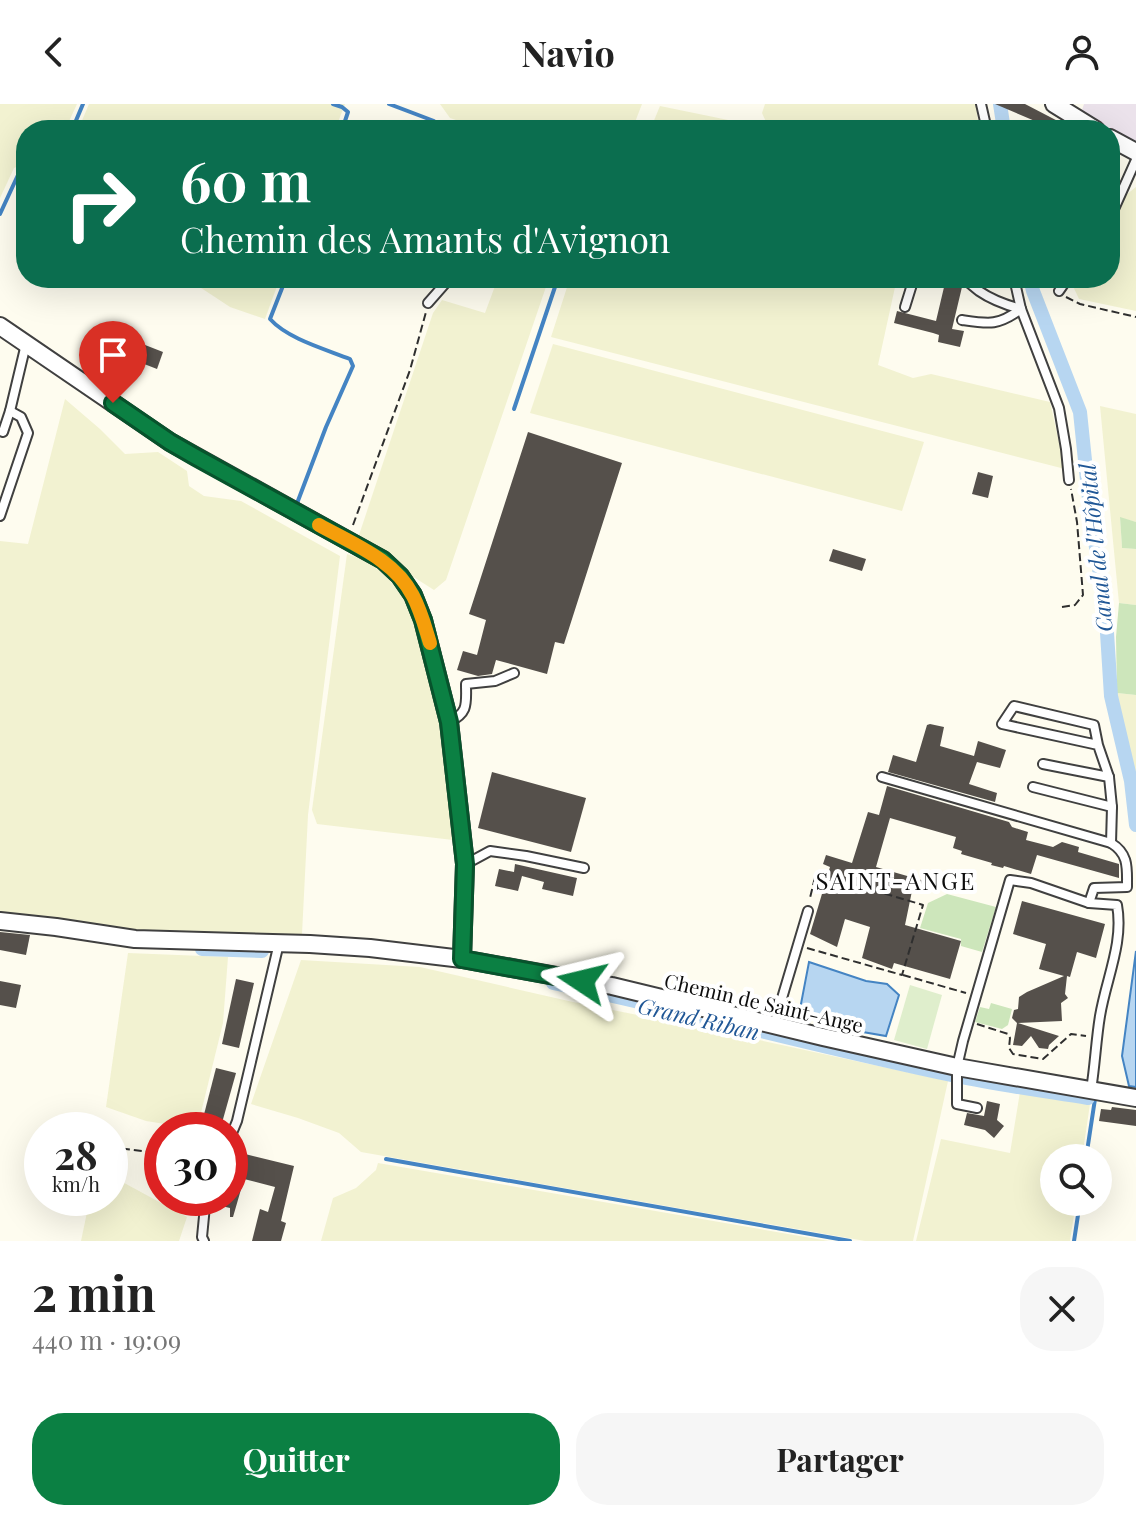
<!DOCTYPE html>
<html lang="fr">
<head>
<meta charset="utf-8">
<style>
  body { margin:0; font-family:"Playfair Display",serif; background:#f6f6f6; color:#222; height:100vh; display:flex; flex-direction:column; font-size:30px; white-space:nowrap }
  * { box-sizing:border-box; margin:0 }
  p { font-size:26px; color:#767676 }
  .icon { flex:none; width:44px; height:44px; fill:none; stroke:currentColor; stroke-width:2; stroke-linecap:round; stroke-linejoin:round }
  .map { position:relative; height:1137px; overflow:hidden }
  .side { display:flex; flex-direction:column; background:#fff; flex:1 }
  .side>* { flex:none }
  .hud { position:absolute; left:16px; top:16px; width:1104px; height:168px; border-radius:32px; box-shadow:0 8px 32px #0002; background:#0b6e4f; color:#fff; overflow:hidden }
  .buttons { position:absolute; left:1040px; top:1040px; display:grid; gap:16px }
  .buttons a { display:grid; place-items:center; width:72px; height:72px; border-radius:50%; background:#fff; box-shadow:0 8px 32px #0002; font-size:40px }
  .speed { position:absolute; left:24px; top:1008px; display:flex; gap:16px; font-size:40px; font-weight:700; text-align:center }
  .speed>* { display:grid; place-content:center; width:104px; height:104px; border-radius:50%; background:#fff; box-shadow:0 8px 32px #0002; line-height:1 }
  .speed small { font-size:20px; font-weight:400 }
  .speed .limit { border:12px solid #d22; background:#fff; color:#111 }
  .pin { position:absolute; display:grid; place-items:center; width:68px; height:68px; color:#fff; margin:-82px -34px; border-radius:50% 50% 50% 0; rotate:-45deg; box-shadow:0 0 8px #0007 }
  .pin .icon { rotate:45deg }
  .me { position:absolute; width:88px; margin:-44px; rotate:280deg; stroke-linejoin:round; filter:drop-shadow(0 0 6px #0008) }
  .turn { display:flex; align-items:center; gap:28px; height:168px; padding:0 32px; font-size:36px }
  .turn .icon { width:104px; height:104px; stroke-width:2.5 }
  .turn b { display:block; font-size:56px; line-height:68px }
  .round { display:grid; place-items:center; flex:none; width:84px; height:84px; border-radius:32px; background:#f6f6f6 }
  .head { display:flex; align-items:center; justify-content:space-between; height:136px; padding:0 32px }
  h1 { font-size:48px; font-weight:700; line-height:60px }
  .button { display:flex; gap:16px; margin-top:auto; padding:16px 32px }
  .button a { flex:1; height:92px; border-radius:32px; background:#0b8043; color:#fff; font-size:32px; font-weight:700; line-height:92px; text-align:center }
  .button a+a { background:#f6f6f6; color:#222 }
  header { display:flex; justify-content:space-between; align-items:center; height:104px; padding:0 32px; background:#fff; font-size:36px; font-weight:700 }
  .map>svg:first-child { display:block }
  .industrial { fill:#ebe2eb }
  .farmland { fill:#f2f2d1 }
  .green { fill:#cde6bb }
  .pitch { fill:#dfeecc }
  .water { fill:#b7d6f1; stroke:#4484c3; stroke-width:2 }
  .lines { fill:none; stroke-linecap:round; stroke-linejoin:round }
  .stream { stroke:#4484c3; stroke-width:4 }
  .canal { stroke:#b7d6f1; stroke-width:14 }
  .building { fill:#55504b }
  .service-casing { stroke:#404040; stroke-width:12 }
  .minor-casing { stroke:#404040; stroke-width:20 }
  .path { stroke:#2f2f2f; stroke-width:2; stroke-dasharray:8 4; stroke-linecap:butt }
  .service { stroke:#fff; stroke-width:8 }
  .minor { stroke:#fff; stroke-width:16 }
  .route-casing { stroke:#07532c; stroke-width:20 }
  .route { stroke:#0b8043; stroke-width:14 }
  .slow { stroke:#f59e0b; stroke-width:14 }
  .labels { text-anchor:middle; dominant-baseline:central; stroke-width:8; stroke-linejoin:round; paint-order:stroke }
  .street-label { font-size:20px; fill:#0d0d0d; stroke:#fff }
  .water-label { font-size:22px; font-style:italic; fill:#205796; stroke:#fff }
  .quarter-label { font-size:24px; letter-spacing:2px; fill:#0d0d0d; stroke:#fff }
</style>
</head>
<body>
<header><svg class="icon" aria-label="back" viewBox="0 0 24 24"><path d="M15 5l-7 7 7 7"/></svg>Navio<svg class="icon" aria-label="person" viewBox="0 0 24 24"><circle cx="12" cy="8" r="4"/><path d="M4 21q1-7 8-7t8 7"/></svg></header>
<div class="map">
<svg width="1136" height="1137" viewBox="0 0 1136 1137">
  <rect width="100%" height="100%" fill="#fefcef"/>
  <polygon class="industrial" points="1084,0 1136,0 1136,39 1081,9"/>
  <g class="farmland">
    <polygon points="0,0 77,0 65,26 26,26 26,59 14,64 0,94"/>
    <polygon points="89,0 345,0 335,26 78,26"/>
    <polygon points="440,0 642,0 632,26 485,26 450,14"/>
    <polygon points="765,0 976,0 979,26 792,26 767,20 762,9"/>
    <polygon points="660,2 733,17 749,26 650,26"/>
    <polygon points="1136,83 1136,207 1079,195 1072,180 1077,174 1110,174 1110,129 1126,91"/>
    <polygon points="186,174 280,174 265,215 230,203"/>
    <polygon points="498,174 549,174 446,476 434,486 357,437 433,209 442,196 485,209"/>
    <polygon points="570,174 897,174 878,261 913,274 931,270 1050,298 1065,365 551,233"/>
    <polygon points="553,240 924,338 902,407 530,309"/>
    <polygon points="65,295 100,325 125,350 158,348 187,367 189,382 204,392 241,397 340,452 308,711 302,830 136,830 0,808 0,437 28,440"/>
    <polygon points="1100,302 1136,310 1136,418 1120,414 1122,444 1136,445 1136,501 1119,499"/>
    <polygon points="347,450 376,460 404,491 424,541 446,643 453,736 317,720 312,706"/>
    <polygon points="1117,589 1136,591 1136,674"/>
    <polygon points="128,849 228,853 223,919 197,1025 146,1017 106,1003"/>
    <polygon points="301,856 420,863 573,898 722,928 948,977 913,1137 865,1137 361,1048 339,1029 298,1014 251,1000"/>
    <polygon points="1020,988 1090,1000 1082,1054 1054,1054 1054,1098 1076,1098 1070,1137 916,1137 941,1035 1010,1049"/>
    <polygon points="378,1059 829,1137 321,1137 333,1094 356,1084 376,1066"/>
    <polygon points="115,1074 187,1113 179,1137 81,1137 90,1094 110,1094 110,1075"/>
  </g>
  <g class="green">
    <polygon points="1120,413 1136,418 1136,445 1122,444"/>
    <polygon points="1119,499 1136,501 1136,591 1117,589 1116,533"/>
    <polygon points="947,790 996,803 982,848 961,842 961,835 920,824 928,799"/>
    <polygon points="991,899 1012,905 1008,921 1002,925 975,918 980,903 989,905"/>
  </g>
  <polygon class="pitch" points="910,881 942,891 927,945 894,936"/>
  <g class="water">
    <polygon points="1136,847 1136,983 1129,982 1122,952"/>
    <polygon points="809,858 866,877 887,880 899,891 886,932 857,927 800,905"/>
  </g>
  <g class="lines">
    <g class="stream">
      <polyline points="333,0 342,3 348,8 342,26"/>
      <polyline points="389,0 434,17"/>
      <polyline points="72,26 83,0"/>
      <polyline points="0,110 18,71 26,67"/>
      <path d="M286 174 270 215C288 235 325 245 350 255L353 262 326 323 296 402"/>
      <polyline points="514,305 558,174"/>
      <polyline points="1086,1054 1095,995"/>
      <polyline points="386,1055 850,1137"/>
      <polyline points="1074,1137 1080,1098"/>
    </g>
    <g class="canal">
      <polyline points="1000,0 1004,26"/>
      <polyline points="1030,174 1033,187 1080,308 1089,395 1106,513 1111,592 1131,677 1136,721"/>
      <polyline points="202,845 262,847"/>
      <path d="M553 879C688 907 821 944 956 972 999 981 1044 987 1088 994"/>
    </g>
  </g>
  <g class="building">
    <polygon points="995,0 1025,0 1075,26 1040,26 1042,20"/>
    <polygon points="945,179 962,183 952,225 964,227 960,243 938,238 939,231 933,229 894,219 897,207 936,217"/>
    <polygon points="99,223 163,248 157,265 93,240"/>
    <polygon points="528,328 622,359 564,540 555,538 547,570 496,556 492,570 478,572 457,566 463,547 477,551 486,516 469,510"/>
    <polygon points="978,368 993,372 988,394 972,390"/>
    <polygon points="833,445 866,455 862,467 829,457"/>
    <polygon points="930,620 944,623 940,642 974,652 978,637 1006,646 1000,664 977,658 969,680 997,689 995,698 888,668 893,651 916,658 927,621"/>
    <polygon points="492,668 586,694 571,748 478,724"/>
    <polygon points="887,682 1009,718 1012,723 1028,728 1026,736 1053,743 1062,738 1079,743 1078,748 1119,760 1119,774 1037,751 1031,770 1004,762 1003,764 991,761 992,759 961,750 962,747 953,744 956,733 890,714 876,763 928,778 920,787 912,787 905,821 961,837 950,875 894,859 892,865 862,854 870,823 845,815 837,843 810,830 830,763 823,760 826,751 852,759 868,708 879,711"/>
    <polygon points="515,760 577,774 573,792 542,785 544,778 522,772 518,787 495,782 499,765 514,768"/>
    <polygon points="1022,797 1105,820 1096,854 1077,848 1070,873 1067,872 1065,890 1068,894 1061,899 1062,917 1018,919 1059,932 1049,941 1048,945 1039,944 1031,932 1022,942 1013,941 1017,919 1012,914 1014,906 1018,905 1019,893 1027,888 1064,872 1039,865 1046,840 1013,830"/>
    <polygon points="0,828 30,831 26,851 0,846"/>
    <polygon points="236,875 254,879 239,944 222,940"/>
    <polygon points="0,877 21,881 16,904 0,901"/>
    <polygon points="216,964 236,969 220,1026 200,1026"/>
    <polygon points="987,997 1000,1000 997,1016 1004,1022 994,1034 985,1026 964,1021 967,1009 984,1012"/>
    <polygon points="1112,1003 1136,1006 1136,1022 1099,1017 1101,1005 1111,1006"/>
    <polygon points="237,1048 294,1062 281,1117 286,1119 281,1137 252,1137 260,1105 268,1108 275,1083 244,1075 233,1113 230,1113 230,1104 213,1100 215,1094 230,1094 230,1074"/>
  </g>
  <g class="lines">
    <defs>
      <g id="service">
        <polyline points="981,0 987,26"/>
        <polyline points="1110,114 1136,56"/>
        <path d="M957 174C968 176 971 181 979 187 992 196 1006 201 1021 205"/>
        <polyline points="1014,174 1021,205 1059,304 1066,345 1069,376"/>
        <polyline points="1059,187 1068,174"/>
        <polyline points="428,199 450,174"/>
        <polyline points="905,203 914,174"/>
        <path d="M962 216C989 220 998 222 1021 205"/>
        <polyline points="3,328 10,307 26,240"/>
        <polyline points="0,412 28,329 21,313 10,307"/>
        <path d="M449 618C469 609 466 599 466 580L495 577 514 569"/>
        <polyline points="1098,641 1094,621 1014,602 1002,620 1098,641 1109,673"/>
        <path d="M1043 660 1109 673 1112 703 1111 739C1129 750 1127 764 1127 783L1094 784 1089 799"/>
        <polyline points="882,673 1111,739"/>
        <polyline points="1033,683 1112,703"/>
        <polyline points="466,760 490,747 526,752 584,764"/>
        <polyline points="774,921 808,807"/>
        <path d="M977 1004 957 1000V963L963 937 1010 776 1031 779 1089 799 1117 801C1124 839 1106 875 1100 912 1096 936 1095 962 1091 986"/>
        <polyline points="230,1034 237,1017 279,839"/>
        <polyline points="204,1137 202,1133 205,1102 208,1094"/>
      </g>
      <g id="minor">
        <polyline points="1054,0 1096,26"/>
        <polyline points="1110,34 1136,48"/>
        <polyline points="0,222 170,338 383,456 400,472 413,491 423,516 449,618 465,760 462,855"/>
        <polyline points="0,817 56,823 135,835 310,840 370,844 462,855 612,882 823,933 957,963 1136,994"/>
      </g>
    </defs>
    <use href="#service" class="service-casing"/>
    <use href="#minor" class="minor-casing"/>
    <g class="path">
      <polyline points="1066,193 1080,200 1136,213"/>
      <polyline points="353,421 410,266 426,208"/>
      <polyline points="1062,503 1075,501 1083,491 1077,418 1071,385"/>
      <polyline points="807,844 902,871 923,801 816,769 810,794"/>
      <polyline points="903,871 966,889"/>
      <polyline points="977,920 1008,930 1010,934 1009,944 1013,950 1043,955 1071,930 1086,932"/>
      <polyline points="110,1043 150,1048 162,1046"/>
    </g>
    <use href="#service" class="service"/>
    <use href="#minor" class="minor"/>
  </g>
  <g class="lines">
    <defs>
      <polyline id="route" points="113,299 170,338 196,353 383,456 400,472 413,491 423,516 449,618 465,760 462,855 582,877"/>
    </defs>
    <use href="#route" class="route-casing"/>
    <use href="#route" class="route"/>
    <path class="slow" d="M319 421C353 440 395 456 413 492 421 507 425 523 430 539"/>
  </g>
  <g class="labels">
    <g class="street-label">
      <text transform="translate(764 898) rotate(13)">Chemin de Saint-Ange</text>
    </g>
    <g class="water-label">
      <text transform="translate(1095 444) rotate(-96)">Canal de l'Hôpital</text>
      <text transform="translate(699 914) rotate(13)">Grand Riban</text>
    </g>
    <g class="quarter-label">
      <text x="896" y="776">SAINT-ANGE</text>
    </g>
  </g>
</svg>
<div class="buttons">
<a><svg class="icon" aria-label="search" viewBox="0 0 24 24"><circle cx="10" cy="10" r="6"/><path d="M15 15l6 6"/></svg></a>
</div>
<div class="speed"><div>28<small>km/h</small></div><div class="limit">30</div></div>
<div class="pin" style="left:113px;top:299px;background:#d93025"><svg class="icon" aria-label="arrive" viewBox="0 0 24 24"><path d="M6 21V4h12l-3 4 3 4H6"/></svg></div>
<svg class="me" style="left:582px;top:877px" viewBox="-20 -20 40 40"><path d="M0-17L14 15 0 8-14 15z" fill="#0b8043" stroke="#fff" stroke-width="4"/></svg>
<div class="hud">
<div class="turn"><svg class="icon" aria-label="right" viewBox="0 0 24 24"><path d="M7 20v-9h11M14 6l5 5-5 5"/></svg><div><b>60 m</b>Chemin des Amants d'Avignon</div></div>
</div>
</div>
<section class="side">
<div class="head"><div><h1>2 min</h1><p>440 m · 19:09</p></div><a class="round"><svg class="icon" aria-label="close" viewBox="0 0 24 24"><path d="M6 6l12 12M18 6L6 18"/></svg></a></div>
<div class="button"><a>Quitter</a><a>Partager</a></div>
</section>
</body>
</html>
